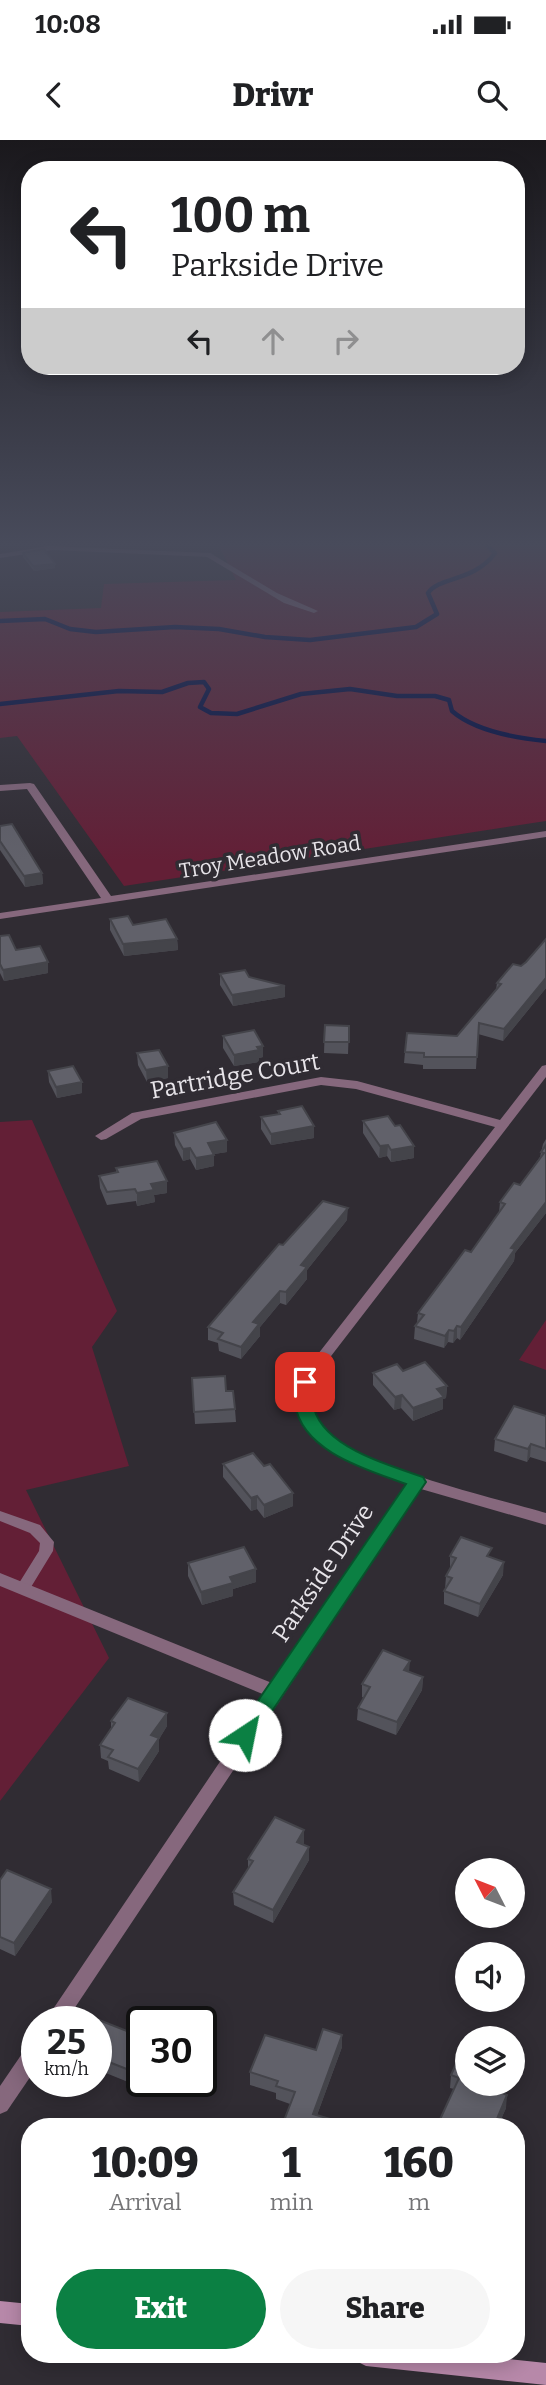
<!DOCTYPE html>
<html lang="en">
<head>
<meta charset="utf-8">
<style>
  body { margin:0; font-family:Bitter,serif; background:#f6f6f6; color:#202124; height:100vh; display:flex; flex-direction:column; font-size:26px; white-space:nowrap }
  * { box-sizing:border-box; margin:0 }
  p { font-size:23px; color:#757577 }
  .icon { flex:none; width:38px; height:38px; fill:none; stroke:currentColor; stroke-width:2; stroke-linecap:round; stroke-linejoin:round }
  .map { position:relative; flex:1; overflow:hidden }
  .sheet { position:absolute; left:21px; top:1978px; width:504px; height:245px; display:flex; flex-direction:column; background:#fff; border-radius:28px; box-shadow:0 4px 18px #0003 }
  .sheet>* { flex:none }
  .guide { position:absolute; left:21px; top:21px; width:504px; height:214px; border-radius:28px; box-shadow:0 4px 18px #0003; background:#fff; color:#202124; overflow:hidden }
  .needle { width:46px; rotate:312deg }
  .buttons { position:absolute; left:455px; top:1718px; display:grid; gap:14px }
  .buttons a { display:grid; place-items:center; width:70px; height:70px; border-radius:50%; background:#fff; box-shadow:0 4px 18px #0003; font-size:35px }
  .speed { position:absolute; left:21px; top:1866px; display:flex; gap:14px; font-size:35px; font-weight:700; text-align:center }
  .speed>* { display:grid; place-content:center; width:91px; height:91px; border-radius:50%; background:#fff; box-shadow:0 4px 18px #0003; line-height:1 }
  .speed small { font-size:18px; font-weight:400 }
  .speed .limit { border:4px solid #111; border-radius:10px; background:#fff; color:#111 }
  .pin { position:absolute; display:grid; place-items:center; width:60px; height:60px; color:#fff; margin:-30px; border-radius:14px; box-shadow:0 4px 10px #0006 }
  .me { position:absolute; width:77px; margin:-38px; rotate:34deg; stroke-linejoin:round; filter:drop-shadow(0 0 5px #0008) }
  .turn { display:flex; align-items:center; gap:24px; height:147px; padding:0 35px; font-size:32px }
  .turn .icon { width:91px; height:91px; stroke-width:2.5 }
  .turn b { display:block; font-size:49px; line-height:60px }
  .lanes { display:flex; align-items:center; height:66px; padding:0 35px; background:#0003; justify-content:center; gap:35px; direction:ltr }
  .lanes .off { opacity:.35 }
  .eta { display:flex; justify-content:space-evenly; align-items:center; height:119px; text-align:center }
  .eta b { font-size:42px; font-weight:800; line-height:49px }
  .cta { display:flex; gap:14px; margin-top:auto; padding:14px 35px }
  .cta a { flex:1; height:80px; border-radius:42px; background:#0b8043; color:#fff; font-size:28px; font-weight:800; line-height:80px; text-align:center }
  .cta a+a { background:#f6f6f6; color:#202124 }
  .status { display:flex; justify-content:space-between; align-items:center; height:49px; padding:0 35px; background:#fff; direction:ltr }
  .status svg { height:19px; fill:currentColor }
  header { display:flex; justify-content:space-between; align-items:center; height:91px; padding:0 35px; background:#fff; font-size:32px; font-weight:800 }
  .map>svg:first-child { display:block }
  .green { fill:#631f36 }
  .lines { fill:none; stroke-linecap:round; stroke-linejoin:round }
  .stream { stroke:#000d46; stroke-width:4.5 }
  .lane { fill:#86687d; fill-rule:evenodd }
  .street { fill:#86687d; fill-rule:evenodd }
  .secondary { fill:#b788a9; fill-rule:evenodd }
  .wall { fill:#53535b }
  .shaded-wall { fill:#44444a }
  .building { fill:#61616a; stroke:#44444a; stroke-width:2 }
  .route { fill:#0b8043; stroke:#07532c; stroke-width:2 }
  .labels { text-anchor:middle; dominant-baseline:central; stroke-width:7; stroke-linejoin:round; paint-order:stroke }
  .far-street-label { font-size:21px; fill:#e7e4e9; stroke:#302c33 }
  .street-label { font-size:24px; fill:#e7e4e9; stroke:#302c33 }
</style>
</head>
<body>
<div class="status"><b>10:08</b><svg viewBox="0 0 49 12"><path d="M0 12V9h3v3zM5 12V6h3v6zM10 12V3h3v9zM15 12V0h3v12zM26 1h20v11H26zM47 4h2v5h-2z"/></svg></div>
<header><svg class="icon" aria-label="back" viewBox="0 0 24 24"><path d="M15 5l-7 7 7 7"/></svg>Drivr<svg class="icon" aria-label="search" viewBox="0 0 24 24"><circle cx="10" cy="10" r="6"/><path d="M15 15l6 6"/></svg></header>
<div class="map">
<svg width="546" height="2245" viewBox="0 0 546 2245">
  <rect width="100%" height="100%" fill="#302c33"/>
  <g class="green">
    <polygon points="219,406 546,406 546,681 124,746 17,596 0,598 0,472 101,468 104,444 236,440"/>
    <polygon points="32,980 117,1171 92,1207 129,1326 26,1350 109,1518 0,1661 0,982"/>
    <polygon points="546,1180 546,1230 519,1220"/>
  </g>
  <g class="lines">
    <g class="stream">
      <path d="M0 481 45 479 70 489 96 492 175 487 219 489 265 497 310 500 416 487 437 474 428 453C440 436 474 442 495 413L488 406"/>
      <path d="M0 564 119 551 162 552 188 543 204 542 209 549 200 567 211 573 237 574 301 554 350 549 397 556H435L449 560 452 571C475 591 516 598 546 601"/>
    </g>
    <g class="lane">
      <polygon points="210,413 277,453 318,471 314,473 284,463 207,417 207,413"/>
      <polygon points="0,1371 40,1385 54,1402 53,1411 28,1452 23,1453 18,1452 16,1448 39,1411 40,1403 30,1393 0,1381"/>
    </g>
    <g class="street">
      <polygon points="48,406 210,413 214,415 210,417 53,410 0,418 0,414"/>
      <polygon points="30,643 34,644 111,756 546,691 546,697 0,779 0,773 101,758 27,649 0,651 0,645"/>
      <path d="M546 925V937L318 1233C313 1252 308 1260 317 1279 339 1324 497 1358 546 1373V1385L421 1349 66 1881H45L265 1555 0 1446V1433L272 1543 407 1344 356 1325 327 1308 306 1288 295 1260 304 1232 495 987 356 949 321 945 141 979 106 999 101 1000 95 996 132 973 321 937 357 941 500 980 542 926Z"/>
      <polygon points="37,1900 37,1927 7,1971 0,1974 0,1946 30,1902"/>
    </g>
    <g class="secondary">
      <polygon points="0,2161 30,2164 30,2186 0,2183"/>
      <polygon points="354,2214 463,2214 546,2223 546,2245 366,2226 358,2222"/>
    </g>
  </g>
  <g class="wall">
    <polygon points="23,413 55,428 34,431 23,417"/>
    <polygon points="0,686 42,733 43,744 25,747 0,710"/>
    <polygon points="110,779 177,799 178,810 124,816 110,790"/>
    <polygon points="0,796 16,810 48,822 48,833 4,841 0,833"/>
    <polygon points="546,799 546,848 503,901 478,894 476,929 423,929 423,925 404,923 405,912 457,896 496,850 497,843 526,822"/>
    <polygon points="220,834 249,837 285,846 285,857 233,866 220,845"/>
    <polygon points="325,885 349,886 348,914 324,913"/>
    <polygon points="223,896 263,906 263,917 259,918 259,922 234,926 223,908"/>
    <polygon points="137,913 168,938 147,942 138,925"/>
    <polygon points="48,931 82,953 57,958 49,942"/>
    <polygon points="278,971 314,986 314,998 271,1005 261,989 261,977 278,974"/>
    <polygon points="363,981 414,1018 391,1022 387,1016 379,1018 363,993"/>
    <polygon points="174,993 227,1012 214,1014 214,1026 196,1030 190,1019 183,1021 175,1005"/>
    <polygon points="546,999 546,1073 515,1113 514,1121 460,1200 457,1198 453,1203 448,1202 444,1208 414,1199 415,1186 417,1183 418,1173 471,1112 499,1073 500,1062 520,1045 540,1017 543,1004"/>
    <polygon points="116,1028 167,1053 154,1055 155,1062 137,1066 136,1061 107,1065 100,1048 99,1036 116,1033"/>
    <polygon points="347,1080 307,1130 307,1139 286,1165 280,1163 260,1187 260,1196 241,1219 219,1211 218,1203 208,1200 208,1187 283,1105"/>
    <polygon points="403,1231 447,1246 446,1258 443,1259 443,1269 413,1281 401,1268 394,1270 373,1245 373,1233"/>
    <polygon points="192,1238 226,1251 235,1269 236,1282 195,1284"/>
    <polygon points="546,1276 546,1322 530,1317 527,1322 494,1311 495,1299"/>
    <polygon points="223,1324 293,1366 264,1378 257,1369 251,1371 223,1337"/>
    <polygon points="450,1416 491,1417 503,1435 478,1477 444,1464 444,1451 446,1449 445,1449 446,1436 450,1429"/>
    <polygon points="188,1423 256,1429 256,1442 233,1449 233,1456 202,1465 188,1436"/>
    <polygon points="409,1532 423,1537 422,1550 396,1595 357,1580 358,1568 364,1558 362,1557 362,1544"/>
    <polygon points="111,1581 167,1586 159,1599 159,1611 139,1642 109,1629 108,1621 101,1618 100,1605 111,1588"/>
    <polygon points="304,1703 303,1705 309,1720 273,1783 234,1765 233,1752 248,1730 248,1719"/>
    <polygon points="0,1740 52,1762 15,1816 0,1809"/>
    <polygon points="96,1885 142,1897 142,1941 174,1941 165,1957 96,1929"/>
    <polygon points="342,1895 342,1907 317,1975 330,1986 290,1964 276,1959 276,1953 250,1945 250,1932 316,1910"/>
    <polygon points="461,1913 467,1944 483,1944 506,1968 498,1986 437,1986 454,1949 450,1948 451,1935"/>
  </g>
  <g class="shaded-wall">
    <polygon points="55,424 55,428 34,431 33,426"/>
    <polygon points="42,733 43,744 25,747 24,736"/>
    <polygon points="177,799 178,810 124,816 123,804"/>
    <polygon points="48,822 48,833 4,841 3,830"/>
    <polygon points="546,838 546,848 503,901 504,889"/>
    <polygon points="285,846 285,857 233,866 232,855"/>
    <polygon points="263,906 263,917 259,918 259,922 234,926 234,915"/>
    <polygon points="168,926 168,938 147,942 146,930"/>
    <polygon points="82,942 82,953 57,958 56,947"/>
    <polygon points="314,986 314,998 271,1005 271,994"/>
    <polygon points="227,1000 227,1012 208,1015 208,1003"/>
    <polygon points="388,1005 387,1016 379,1018 380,1006"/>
    <polygon points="414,1006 414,1018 391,1022 391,1010"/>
    <polygon points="190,1008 190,1019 183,1021 183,1009"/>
    <polygon points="214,1015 214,1026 196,1030 196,1018"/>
    <polygon points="167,1041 167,1053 154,1055 155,1062 137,1066 137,1053 151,1044"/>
    <polygon points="546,1062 546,1073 515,1113 514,1121 460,1200 461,1187 511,1108"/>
    <polygon points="348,1068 347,1080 307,1130 307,1139 286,1165 286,1152 301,1125"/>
    <polygon points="280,1151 280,1163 260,1187 260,1196 241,1219 241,1207 253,1182"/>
    <polygon points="457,1186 457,1198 453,1203 454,1191"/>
    <polygon points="449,1190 448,1202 444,1208 445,1196"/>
    <polygon points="447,1246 446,1258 443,1259 443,1269 413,1281 413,1268 437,1249"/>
    <polygon points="402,1255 401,1268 394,1270 395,1257"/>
    <polygon points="531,1304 530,1317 527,1322 528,1309"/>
    <polygon points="293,1353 293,1366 264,1378 264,1365"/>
    <polygon points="257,1356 257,1369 251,1371 251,1358"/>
    <polygon points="504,1422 503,1435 478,1477 480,1464"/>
    <polygon points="256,1429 256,1442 233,1449 233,1456 202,1465 201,1452 230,1437"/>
    <polygon points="410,1521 409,1533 404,1530"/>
    <polygon points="423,1537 422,1550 396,1595 397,1582"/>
    <polygon points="167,1573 167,1586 159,1599 159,1611 139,1642 138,1629 151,1595"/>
    <polygon points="304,1690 304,1703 297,1715 297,1702"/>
    <polygon points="309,1707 309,1720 273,1783 273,1770"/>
    <polygon points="51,1749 52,1762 15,1816 14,1803"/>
    <polygon points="342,1895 342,1907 313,1986 313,1974"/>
    <polygon points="167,1941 174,1941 165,1957 165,1945"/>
    <polygon points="507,1955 506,1968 498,1986 494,1986"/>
  </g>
  <g class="building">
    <polygon points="44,409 55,424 33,426 23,413"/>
    <polygon points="12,684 42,733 24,736 0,701 0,686"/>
    <polygon points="128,776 133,785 166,779 177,799 123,804 110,779"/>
    <polygon points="9,795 16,810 40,806 48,822 3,830 0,824 0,796"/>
    <polygon points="546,799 546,838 504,889 479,883 477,917 424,917 424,913 405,912 407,893 457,896 501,844 497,843 513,824 521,826 526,822"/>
    <polygon points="245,830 249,837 285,846 232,855 220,834"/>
    <polygon points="325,885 349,886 349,902 324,902"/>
    <polygon points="254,890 263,906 257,907 259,910 234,915 223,896"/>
    <polygon points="159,910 168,926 146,930 137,913"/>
    <polygon points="73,926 82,942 56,947 48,931"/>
    <polygon points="302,966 314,986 271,994 261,977 280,974 278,971"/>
    <polygon points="388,976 395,986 400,985 414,1006 391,1010 388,1005 380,1006 363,981"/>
    <polygon points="216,982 227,1000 208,1003 214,1015 196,1018 190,1008 183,1009 174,993"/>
    <polygon points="546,1005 546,1062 511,1108 515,1109 461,1187 457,1186 454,1191 449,1190 445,1196 415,1186 424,1175 418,1173 465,1110 471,1112 505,1064 500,1062 514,1043 520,1045 544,1013 541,1012"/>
    <polygon points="157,1021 167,1041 151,1044 154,1050 137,1053 135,1049 107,1052 99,1036 118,1032 116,1028"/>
    <polygon points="323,1061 348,1068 301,1125 307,1127 286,1152 280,1151 253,1182 259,1184 241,1207 218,1199 223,1193 208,1187 279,1104 283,1105"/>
    <polygon points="425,1222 447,1246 437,1249 444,1257 413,1268 402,1255 395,1257 373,1233 397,1224 403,1231"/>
    <polygon points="225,1236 226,1251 233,1251 235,1269 194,1272 192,1238"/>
    <polygon points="514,1266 546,1276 546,1309 531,1304 528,1309 495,1299"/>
    <polygon points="253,1313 264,1326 270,1324 293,1353 264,1365 257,1356 251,1358 223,1324"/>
    <polygon points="461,1397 492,1408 487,1416 504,1422 480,1464 444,1451 452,1438 446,1436 456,1418 450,1416"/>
    <polygon points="244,1407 256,1429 230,1437 233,1443 201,1452 188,1423"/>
    <polygon points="383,1510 410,1521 404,1530 423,1537 397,1582 358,1568 370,1547 362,1544"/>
    <polygon points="128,1558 167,1573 151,1595 159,1598 138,1629 108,1617 113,1610 100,1605 115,1583 111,1581"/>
    <polygon points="275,1677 304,1690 297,1702 309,1707 273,1770 233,1752 253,1721 248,1719"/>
    <polygon points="7,1730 51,1749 14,1803 0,1797 0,1740"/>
    <polygon points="99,1880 142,1897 142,1935 96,1917 96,1885"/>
    <polygon points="323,1889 342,1895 313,1974 330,1979 328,1986 282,1986 295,1952 276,1946 278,1941 250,1932 265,1895 316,1910"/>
    <polygon points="461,1913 467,1915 467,1944 481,1944 507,1955 494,1986 437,1986 459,1938 451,1935"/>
    <polygon points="155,1941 167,1941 165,1945"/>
  </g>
  <linearGradient id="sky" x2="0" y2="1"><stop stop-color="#1a181c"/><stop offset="0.56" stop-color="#484b5b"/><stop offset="1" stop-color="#484b5b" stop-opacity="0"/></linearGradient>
  <rect width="546" height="721" fill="url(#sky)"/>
  <path class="route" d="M305 1236 314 1242C299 1301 381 1322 423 1337L426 1342 252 1601 245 1604 238 1601 235 1595 238 1590 406 1344C368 1330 302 1312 295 1264 294 1254 294 1247 299 1238Z"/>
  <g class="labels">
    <g class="far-street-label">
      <text transform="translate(270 717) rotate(-9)">Troy Meadow Road</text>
    </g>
    <g class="street-label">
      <text transform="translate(235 936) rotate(-10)">Partridge Court</text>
      <text transform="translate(323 1433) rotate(-56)">Parkside Drive</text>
    </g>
  </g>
</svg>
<div class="buttons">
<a><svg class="needle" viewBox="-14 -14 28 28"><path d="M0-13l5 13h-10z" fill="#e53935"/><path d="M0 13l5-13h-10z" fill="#757577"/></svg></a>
<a><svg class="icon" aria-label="sound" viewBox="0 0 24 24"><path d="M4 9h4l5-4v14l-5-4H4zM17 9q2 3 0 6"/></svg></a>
<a><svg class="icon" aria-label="layers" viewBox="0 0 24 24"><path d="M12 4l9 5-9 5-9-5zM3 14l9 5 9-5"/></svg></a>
</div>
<div class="speed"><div>25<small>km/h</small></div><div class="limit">30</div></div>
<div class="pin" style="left:305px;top:1242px;background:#d93025"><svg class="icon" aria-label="arrive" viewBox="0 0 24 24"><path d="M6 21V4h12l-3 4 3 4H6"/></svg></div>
<svg class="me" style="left:245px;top:1595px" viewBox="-20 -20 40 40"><circle r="19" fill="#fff"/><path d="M0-13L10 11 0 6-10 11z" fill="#0b8043"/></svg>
<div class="guide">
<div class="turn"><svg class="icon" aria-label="left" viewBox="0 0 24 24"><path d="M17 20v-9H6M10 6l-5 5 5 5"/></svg><div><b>100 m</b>Parkside Drive</div></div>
<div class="lanes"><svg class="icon" aria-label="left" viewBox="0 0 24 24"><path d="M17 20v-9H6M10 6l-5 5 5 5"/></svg><svg class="icon off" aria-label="ahead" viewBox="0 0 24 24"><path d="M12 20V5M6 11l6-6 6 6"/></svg><svg class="icon off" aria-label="right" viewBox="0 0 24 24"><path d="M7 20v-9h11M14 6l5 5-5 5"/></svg></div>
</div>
<section class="sheet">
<div class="eta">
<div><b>10:09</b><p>Arrival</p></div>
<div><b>1</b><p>min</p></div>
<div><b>160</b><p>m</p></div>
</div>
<div class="cta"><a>Exit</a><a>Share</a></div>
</section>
</div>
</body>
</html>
